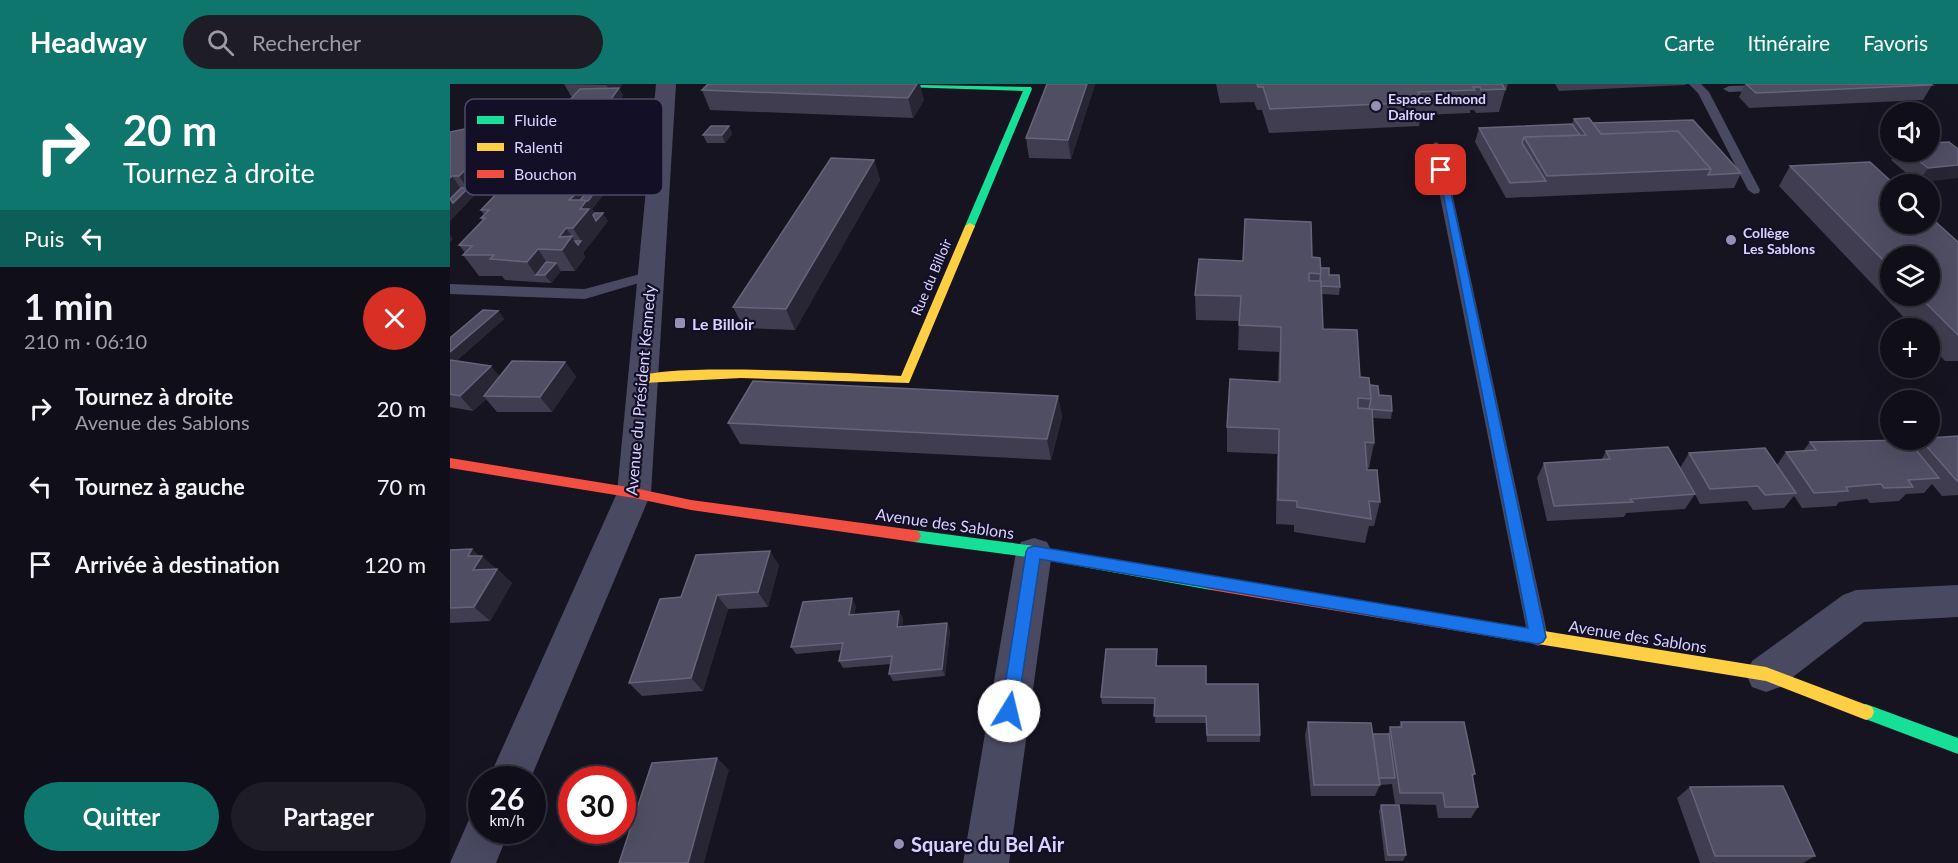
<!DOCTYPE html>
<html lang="fr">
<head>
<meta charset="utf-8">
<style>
  body { margin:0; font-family:Lato,sans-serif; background:#1e1d26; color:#f1f3f6; height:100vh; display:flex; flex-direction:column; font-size:22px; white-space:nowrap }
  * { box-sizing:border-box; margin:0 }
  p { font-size:20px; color:#9c9ca2 }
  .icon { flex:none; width:33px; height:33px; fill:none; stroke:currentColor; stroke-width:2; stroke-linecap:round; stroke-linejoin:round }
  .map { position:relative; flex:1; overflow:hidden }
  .sheet { display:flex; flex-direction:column; background:#100f19; width:450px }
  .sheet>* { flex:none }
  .banner { background:#0f766e; color:#fff; overflow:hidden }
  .buttons { position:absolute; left:1430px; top:18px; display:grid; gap:12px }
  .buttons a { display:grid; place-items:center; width:60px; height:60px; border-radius:50%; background:#100f19; box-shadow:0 6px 24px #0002,0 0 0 2px #302f38; font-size:30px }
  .speed { position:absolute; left:18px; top:682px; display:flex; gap:12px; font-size:30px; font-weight:700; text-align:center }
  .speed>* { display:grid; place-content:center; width:78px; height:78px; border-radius:50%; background:#100f19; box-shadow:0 6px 24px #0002,0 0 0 2px #302f38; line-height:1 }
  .speed small { font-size:15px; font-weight:400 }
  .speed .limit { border:9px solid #d22; background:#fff; color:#111 }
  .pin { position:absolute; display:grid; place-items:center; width:51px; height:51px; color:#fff; margin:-26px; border-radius:12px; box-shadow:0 3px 9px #0006 }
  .me { position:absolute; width:66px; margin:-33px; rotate:9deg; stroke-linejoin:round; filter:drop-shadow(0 0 4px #0008) }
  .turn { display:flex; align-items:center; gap:21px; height:126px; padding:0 24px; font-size:27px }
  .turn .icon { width:78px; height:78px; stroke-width:2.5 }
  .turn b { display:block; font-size:42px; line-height:51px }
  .then { display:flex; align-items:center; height:57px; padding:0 24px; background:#0003; gap:12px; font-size:22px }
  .round { display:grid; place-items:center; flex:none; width:63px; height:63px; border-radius:32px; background:#1e1d26 }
  .head { display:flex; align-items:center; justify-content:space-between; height:102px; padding:0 24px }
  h1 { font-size:36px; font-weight:700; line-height:45px }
  .primary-button { display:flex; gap:12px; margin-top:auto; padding:12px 24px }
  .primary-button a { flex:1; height:69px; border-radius:36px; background:#0f766e; color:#fff; font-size:24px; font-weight:700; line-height:69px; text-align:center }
  .primary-button a+a { background:#1e1d26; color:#f1f3f6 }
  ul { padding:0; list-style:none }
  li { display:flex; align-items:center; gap:18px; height:78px; padding:0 24px }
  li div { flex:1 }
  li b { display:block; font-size:22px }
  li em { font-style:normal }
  header { display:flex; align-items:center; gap:36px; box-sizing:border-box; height:84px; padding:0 30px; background:#0f766e; color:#fff }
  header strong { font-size:28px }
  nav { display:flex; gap:33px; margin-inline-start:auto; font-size:21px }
  .search { width:420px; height:54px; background:#1e1d26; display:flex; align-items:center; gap:15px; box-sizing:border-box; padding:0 21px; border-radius:33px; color:#9c9ca2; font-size:22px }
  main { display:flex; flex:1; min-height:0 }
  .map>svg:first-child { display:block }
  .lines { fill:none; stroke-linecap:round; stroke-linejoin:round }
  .lane { fill:#4a4962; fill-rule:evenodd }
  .street { fill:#4a4962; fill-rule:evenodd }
  .fast { fill:#16e098; fill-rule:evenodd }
  .slow { fill:#ffcf43; fill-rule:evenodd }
  .jam { fill:#f24e42; fill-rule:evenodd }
  .wall { fill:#403d50; fill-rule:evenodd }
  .shaded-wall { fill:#282635 }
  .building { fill:#504e63; stroke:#66637b; stroke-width:1.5 }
  .route { fill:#1a73e8; stroke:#114b97; stroke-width:1.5 }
  .poi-dot { fill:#9591b1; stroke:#130f26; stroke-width:2 }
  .labels { text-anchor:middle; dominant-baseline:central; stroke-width:4.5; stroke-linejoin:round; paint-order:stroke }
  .far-poi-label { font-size:14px; font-weight:bold; fill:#d9d4ff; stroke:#130f26; text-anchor:start }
  .far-street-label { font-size:14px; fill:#d9d4ff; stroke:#130f26 }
  .poi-label { font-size:16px; font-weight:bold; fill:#d9d4ff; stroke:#130f26; text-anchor:start }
  .street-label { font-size:16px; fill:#d9d4ff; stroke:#130f26 }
  .near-poi-label { font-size:20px; font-weight:bold; fill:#d9d4ff; stroke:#130f26; text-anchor:start }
  .key { fill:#130f26; stroke:#4e4a67; stroke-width:1.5 }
  .key-label { font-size:16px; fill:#d9d4ff }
</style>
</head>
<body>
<header>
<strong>Headway</strong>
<div class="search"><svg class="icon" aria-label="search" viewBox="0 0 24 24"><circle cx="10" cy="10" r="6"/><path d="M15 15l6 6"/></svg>Rechercher</div>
<nav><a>Carte</a><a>Itinéraire</a><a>Favoris</a></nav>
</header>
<main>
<section class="sheet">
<div class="banner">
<div class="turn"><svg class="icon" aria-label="right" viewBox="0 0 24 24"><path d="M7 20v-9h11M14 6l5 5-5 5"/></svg><div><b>20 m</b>Tournez à droite</div></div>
<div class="then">Puis<svg class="icon" aria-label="left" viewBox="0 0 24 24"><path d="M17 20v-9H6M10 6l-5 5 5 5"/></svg></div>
</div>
<div class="head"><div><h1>1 min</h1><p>210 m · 06:10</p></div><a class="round" style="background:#d93025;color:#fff"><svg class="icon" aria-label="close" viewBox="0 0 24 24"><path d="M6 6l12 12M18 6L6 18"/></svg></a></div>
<ul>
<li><svg class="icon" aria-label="right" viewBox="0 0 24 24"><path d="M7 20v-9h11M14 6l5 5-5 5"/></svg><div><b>Tournez à droite</b><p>Avenue des Sablons</p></div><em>20 m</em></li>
<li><svg class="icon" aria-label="left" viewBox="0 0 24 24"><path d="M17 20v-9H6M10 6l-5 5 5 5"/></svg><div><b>Tournez à gauche</b></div><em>70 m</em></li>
<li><svg class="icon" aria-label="arrive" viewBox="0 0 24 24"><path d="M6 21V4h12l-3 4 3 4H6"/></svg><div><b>Arrivée à destination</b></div><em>120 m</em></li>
</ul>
<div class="primary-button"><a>Quitter</a><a>Partager</a></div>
</section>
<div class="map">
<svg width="1508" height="779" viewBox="0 0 1508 779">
  <rect width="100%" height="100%" fill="#161421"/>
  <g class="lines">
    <g class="lane">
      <polygon points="1239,0 1251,0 1259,8 1310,106 1309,109 1304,110 1298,106 1248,9"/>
      <polygon points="1316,1 1322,4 1320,6 1279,8 1273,5 1279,2"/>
      <polygon points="986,58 992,62 1098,553 1095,559 1088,562 1081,559 1078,553 980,62"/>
      <polygon points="201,187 206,188 208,191 206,194 135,215 0,210 0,200 135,205"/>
    </g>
    <g class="street">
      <polygon points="206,0 226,0 201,409 80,696 38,696 167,409"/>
      <polygon points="584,454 597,458 602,468 559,779 513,779 566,468 571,458"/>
      <polygon points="1508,501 1508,533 1414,538 1330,603 1316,608 1302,603 1296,590 1302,577 1393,511 1406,506"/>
      <polygon points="32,727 32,747 59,747 46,779 0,779 21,731"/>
    </g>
    <g class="fast">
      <polygon points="418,0 581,3 582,5 524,144 520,145 515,142 573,7 422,2"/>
      <polygon points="464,446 584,462 761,494 766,496 768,500 766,504 761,506 584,474 464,458 459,456 457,452 459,448"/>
      <polygon points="1416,620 1508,654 1508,670 1410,633 1408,628 1410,623"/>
    </g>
    <g class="slow">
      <path d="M520 139 525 142 459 299 291 294 193 299 187 295C203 277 415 290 451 292L515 142Z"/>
      <polygon points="1044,539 1316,583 1422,623 1424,628 1422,633 1416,636 1316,597 1044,553 1038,551 1036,546 1038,541"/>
    </g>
    <g class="jam">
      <polygon points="0,374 184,404 241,416 464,446 469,448 471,452 469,456 464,458 241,426 184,414 0,384"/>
      <polygon points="761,494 1044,539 1050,541 1052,546 1050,551 1044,553 761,506 756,504 754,500 756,496"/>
    </g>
  </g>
  <g class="wall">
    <polygon points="114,0 172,1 169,4 173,12 164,22 160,23 163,29 152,40 155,44 153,46 161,60 155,67 159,75 155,80 159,87 153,94 159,103 142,125 145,129 158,137 133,169 135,173 125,187 111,187 101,199 55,196 52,192 29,192 13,171 15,169 9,161 33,137 31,134 34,131 31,126 58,107 66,99 63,96 68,91 66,89 69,86 66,82 89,63 87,59 94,51 91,46 123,12 121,12"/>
    <polygon points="258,0 474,16 463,34 260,26 252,6"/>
    <polygon points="597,0 645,0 621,75 579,74 576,54"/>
    <polygon points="766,0 1058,0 1056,7 1055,7 1049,28 1026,29 1024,26 1020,26 1020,29 971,31 969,42 819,49 812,26 807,26 804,18 770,19"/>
    <polygon points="1105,0 1236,0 1235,1 1109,7"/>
    <polygon points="1295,0 1480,0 1482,1 1473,16 1299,24 1289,13"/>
    <polygon points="1124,35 1143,39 1291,89 1284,104 1056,114 1025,58 1029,44 1122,40"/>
    <polygon points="59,41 71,61 0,137 0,48"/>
    <polygon points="279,42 282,50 275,59 257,59 253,51"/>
    <polygon points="1508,65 1468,99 1441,76 1447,68 1479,68"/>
    <polygon points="424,76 430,96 345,246 294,244 283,223"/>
    <path d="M1340 82 1508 158V277H1495L1479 260V244H1464L1329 102ZM1440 172 1479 212H1440Z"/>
    <polygon points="793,177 871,184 879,191 890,203 889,211 872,210 873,245 910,293 920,301 942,327 941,335 922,334 924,359 919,384 917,384 917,386 930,418 924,442 919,442 915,459 844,448 844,441 826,440 827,370 777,368 777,343 828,297 829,268 788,266 789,237 746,236 745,211"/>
    <polygon points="48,227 54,235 6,277 50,293 115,278 126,293 102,328 47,328 36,315 23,327 0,323 0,254"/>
    <polygon points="608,312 612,333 601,376 290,360 278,339"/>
    <polygon points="1508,352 1508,411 1492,412 1482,400 1474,409 1456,410 1449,417 1420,419 1417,415 1389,418 1386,422 1352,424 1344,412 1334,424 1303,426 1297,417 1250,420 1245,410 1235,425 1176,429 1174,433 1097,437 1087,394 1094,379 1152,375 1156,367 1230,384 1239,369 1327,381 1336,368 1353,367 1360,358 1464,362 1469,356 1479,356"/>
    <polygon points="22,465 29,472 47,485 62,499 40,537 0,539 0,466"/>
    <polygon points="329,481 318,523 278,525 253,607 192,612 179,599 231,513"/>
    <polygon points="406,522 404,530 453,534 452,543 497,539 500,547 495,592 443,597 439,590 441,580 393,584 389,577 391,566 346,570 341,563"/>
    <polygon points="707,565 707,582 756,600 810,651 810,658 757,658 756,639 705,639 705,620 652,620 651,613"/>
    <polygon points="858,638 923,650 938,650 940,643 949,643 951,638 1025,690 1023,693 1028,723 1021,734 988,734 986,721 945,720 942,700 930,701 925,712 861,712 855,651"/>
    <polygon points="1240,703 1365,772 1353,779 1250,779 1227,714"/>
    <polygon points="931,721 956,771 953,777 935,777 929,727"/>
  </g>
  <g class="shaded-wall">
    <polygon points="156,0 172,0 172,1 162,12"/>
    <polygon points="467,0 470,0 474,16 463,34 458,14"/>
    <polygon points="637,0 645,0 621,75 618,56"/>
    <polygon points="169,4 173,12 164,22 161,15"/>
    <polygon points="156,15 163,29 158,35 154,27 150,22"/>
    <polygon points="149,21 157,35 152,40 155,44 153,46 161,60 155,67 159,75 155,80 159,87 153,94 159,103 142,125 148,135 153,129 158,137 133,169 135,173 125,187 112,166 109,153 116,144 128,161 131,157 123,144 118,108 126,100 135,98 143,110 147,105 137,88 141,72 133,46 141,30"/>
    <polygon points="59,41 71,61 23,112 9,92 20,74 32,61 43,78 48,73 40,61"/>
    <polygon points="279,42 282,50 275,59 272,51"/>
    <polygon points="424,76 430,96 345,246 336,225"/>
    <polygon points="1508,81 1508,94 1468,99 1478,84"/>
    <polygon points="2,92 14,109 18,104 23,112 0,137 0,94"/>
    <polygon points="0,150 3,155 0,158"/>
    <polygon points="88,165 101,185 106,179 111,187 101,199 95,191 86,191 77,178"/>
    <polygon points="48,227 54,235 2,280 0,278 0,268"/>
    <polygon points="115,278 126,293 102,328 90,313"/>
    <polygon points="41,282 54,297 34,312 36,315 23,327 10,312"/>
    <polygon points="608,312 612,333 601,376 597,355"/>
    <polygon points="22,465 31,474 32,472 62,499 40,537 24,523 23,486 18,472"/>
    <polygon points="320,467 329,481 318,523 308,508"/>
    <polygon points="267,511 278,525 253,607 241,594"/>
    <polygon points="402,514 406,522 403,538 399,531"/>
    <polygon points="449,527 453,534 451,550 447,543"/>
    <polygon points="497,539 500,547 495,592 492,585"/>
    <polygon points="267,674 279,686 254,779 238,779"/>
  </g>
  <g class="building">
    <polygon points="258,0 467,0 458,14 252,6"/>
    <polygon points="597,0 637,0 618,56 576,54"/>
    <polygon points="807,0 1052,0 1055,5 1031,6 1030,3 1023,3 1025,6 968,8 974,18 820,25 813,3 808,3"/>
    <polygon points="1296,0 1480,0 1482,1 1306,9"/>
    <polygon points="169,4 161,15 156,15 150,22 159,22 154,27 153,27 149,21 115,21 130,5"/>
    <polygon points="1139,34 1151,50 1228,47 1261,85 1097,92 1074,53 1136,51 1124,35"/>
    <polygon points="1243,36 1291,89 1258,91 1261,85 1228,47 1151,50 1143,39"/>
    <polygon points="1122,40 1130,51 1074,53 1072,59 1096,97 1060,99 1029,44"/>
    <polygon points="59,41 40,61 32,61 20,74 27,74 9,92 2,92 0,94 0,48 15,45 19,42"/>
    <polygon points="261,42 279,42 272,51 253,51"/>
    <polygon points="1499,58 1508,65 1508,81 1478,84 1458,68 1479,68 1479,59"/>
    <polygon points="381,74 424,76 336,225 283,223"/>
    <polygon points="1420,78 1444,100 1440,100 1440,140 1479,140 1479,132 1508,158 1508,251 1469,212 1479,212 1479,172 1440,172 1440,183 1340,82"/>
    <polygon points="65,99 126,100 118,108 127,109 119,116 137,116 130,125 139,125 123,144 116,144 109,153 122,152 112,166 88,165 77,178 40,175 44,171 13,171 22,162 9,161 35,134 31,134 39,126 31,126 49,107 58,107"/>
    <polygon points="11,104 18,104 3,119 0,115"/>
    <polygon points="139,105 147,105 138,117 132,116 131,115"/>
    <polygon points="145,129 153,129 146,137 143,131"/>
    <polygon points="795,135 861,138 862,173 870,174 871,190 859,189 859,197 871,197 873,245 907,246 910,293 919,294 921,315 908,314 908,324 922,325 924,359 915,358 917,386 927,386 930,418 919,417 921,435 847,423 847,417 828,416 829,345 777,343 780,295 830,298 831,243 789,241 791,212 745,211 749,175 793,177"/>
    <polygon points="125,157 131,157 128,161"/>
    <polygon points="96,178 106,179 95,191 86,191"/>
    <polygon points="871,184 879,184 879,191 889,191 890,203 871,202 871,197 870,197"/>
    <polygon points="33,226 48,227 0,268 0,254"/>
    <polygon points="0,276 41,282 10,312 0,310"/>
    <polygon points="62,277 115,278 90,313 34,312"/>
    <polygon points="303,297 608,312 597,355 278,339"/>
    <polygon points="920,301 928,302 929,311 941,312 942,327 919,325 921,315"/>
    <polygon points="1508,352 1508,397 1507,397 1471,356 1479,356 1479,354"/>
    <polygon points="1458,356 1489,394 1458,396 1463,403 1434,404 1431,400 1396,403 1398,407 1364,409 1336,368 1366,366 1360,358"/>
    <polygon points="1218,363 1245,410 1180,415 1183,418 1104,422 1094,379 1160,375 1156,367"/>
    <polygon points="1315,364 1346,409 1315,411 1308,402 1260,405 1239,369"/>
    <polygon points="22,465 18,472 32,472 23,486 47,485 24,523 0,524 0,466"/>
    <polygon points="320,467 308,508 267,511 241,594 179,599 210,515 231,513 246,471"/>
    <polygon points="402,514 399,531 449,527 447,543 497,539 492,585 439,590 442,572 389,577 393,559 341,563 353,518"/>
    <polygon points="656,565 707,565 706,582 756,582 756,600 808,600 810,651 757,651 756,632 704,632 705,614 651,613"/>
    <polygon points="858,638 921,639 930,701 864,701"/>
    <polygon points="951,638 1014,638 1025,690 1022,690 1028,723 995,723 993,709 950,709 940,643 952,643"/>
    <polygon points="923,650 939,650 945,694 929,694"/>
    <polygon points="267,674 238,779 169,779 202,679"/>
    <polygon points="1333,702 1365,772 1265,772 1240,703"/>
    <polygon points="931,721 949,721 956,771 938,771"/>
  </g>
  <polygon class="route" points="988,83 996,86 1096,553 1093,558 1088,560 590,475 567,627 565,633 559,635 553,633 551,627 576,468 578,464 584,462 1078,544"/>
  <g class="poi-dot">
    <circle cx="926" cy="22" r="6"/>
    <circle cx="1281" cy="156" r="6"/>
    <rect x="224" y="233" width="12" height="12" rx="3"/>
    <circle cx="449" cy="760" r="6"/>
  </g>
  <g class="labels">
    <g class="far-poi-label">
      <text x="938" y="14">Espace Edmond<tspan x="938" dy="16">Dalfour</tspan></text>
      <text x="1293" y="148">Collège<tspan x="1293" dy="16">Les Sablons</tspan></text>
    </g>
    <g class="far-street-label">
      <text transform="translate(481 193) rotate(-67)">Rue du Billoir</text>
    </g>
    <g class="poi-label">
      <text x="242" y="239">Le Billoir</text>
    </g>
    <g class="street-label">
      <text transform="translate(190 306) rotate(-85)">Avenue du Président Kennedy</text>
      <text transform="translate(495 439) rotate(8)">Avenue des Sablons</text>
      <text transform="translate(1188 552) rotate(9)">Avenue des Sablons</text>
    </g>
    <g class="near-poi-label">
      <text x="461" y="760">Square du Bel Air</text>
    </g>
  </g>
  <rect x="15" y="15" width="198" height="96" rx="9" class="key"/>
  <rect x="27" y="32" width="27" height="8" fill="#16e098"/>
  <rect x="27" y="59" width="27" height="8" fill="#ffcf43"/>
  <rect x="27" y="86" width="27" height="8" fill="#f24e42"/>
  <g class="key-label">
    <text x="64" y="42">Fluide</text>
    <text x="64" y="69">Ralenti</text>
    <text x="64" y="96">Bouchon</text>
  </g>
</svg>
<div class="buttons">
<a><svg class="icon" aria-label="sound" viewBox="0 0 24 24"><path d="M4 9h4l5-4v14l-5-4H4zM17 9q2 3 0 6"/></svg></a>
<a><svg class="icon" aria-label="search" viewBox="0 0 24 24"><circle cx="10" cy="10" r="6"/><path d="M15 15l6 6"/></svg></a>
<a><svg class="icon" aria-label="layers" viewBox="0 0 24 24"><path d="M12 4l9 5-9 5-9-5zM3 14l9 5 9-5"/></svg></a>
<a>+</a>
<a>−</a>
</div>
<div class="speed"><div>26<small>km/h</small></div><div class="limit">30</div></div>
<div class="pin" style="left:991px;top:86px;background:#d93025"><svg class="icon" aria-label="arrive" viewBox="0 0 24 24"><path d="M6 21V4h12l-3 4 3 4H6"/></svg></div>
<svg class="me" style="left:559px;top:627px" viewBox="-20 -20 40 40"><circle r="19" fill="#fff"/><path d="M0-13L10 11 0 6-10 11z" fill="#1a73e8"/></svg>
</div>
</main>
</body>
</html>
